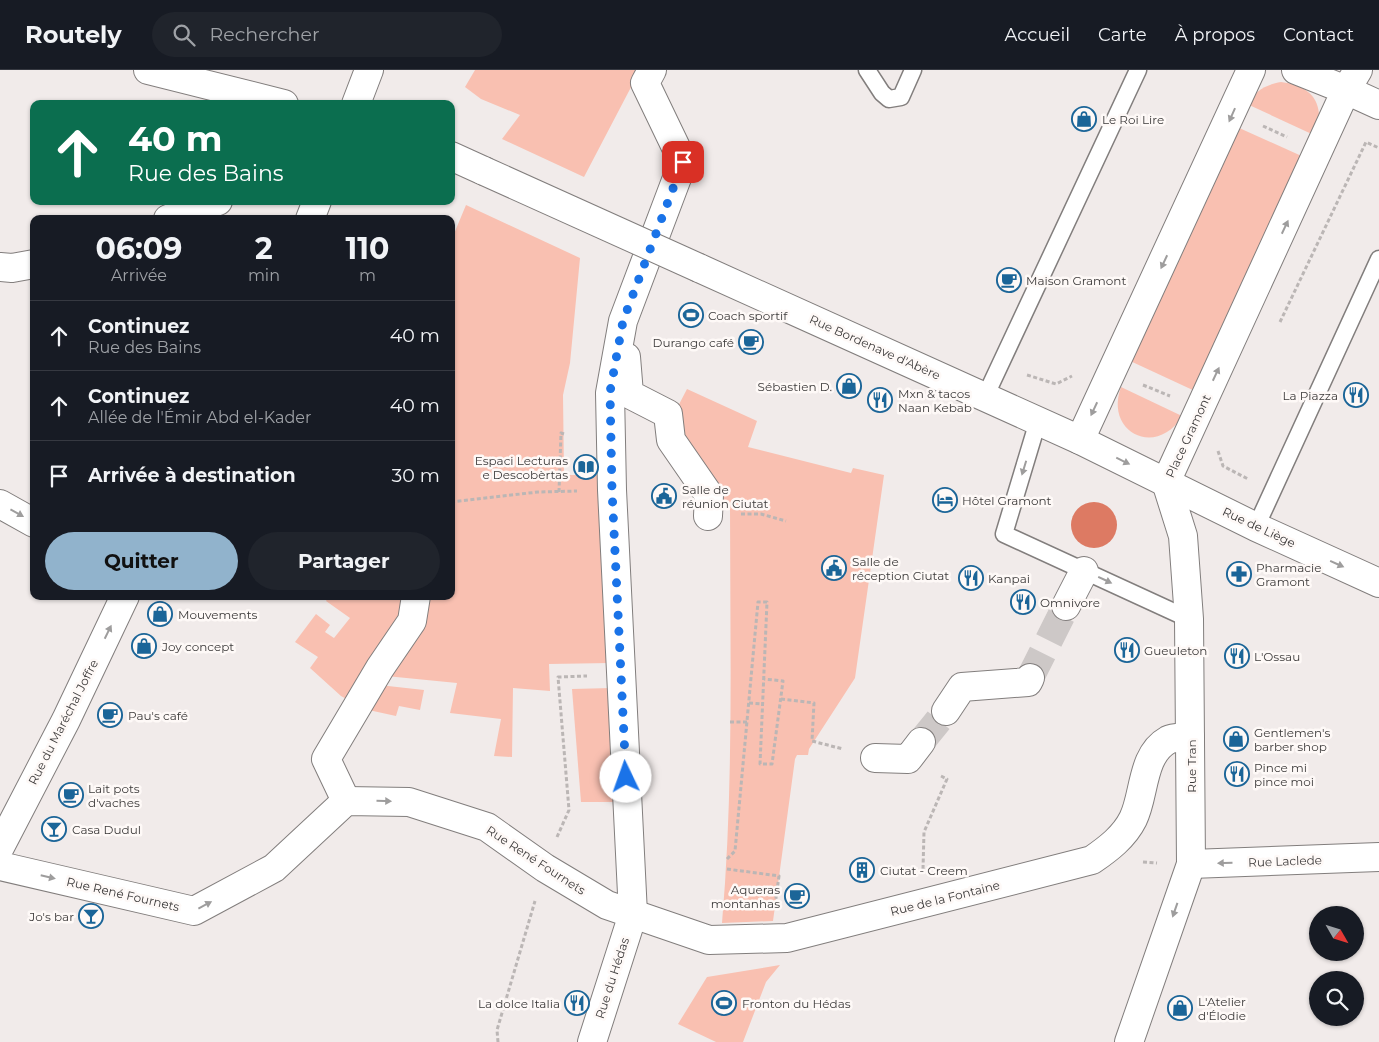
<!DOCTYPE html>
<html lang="fr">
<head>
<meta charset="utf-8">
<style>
  body { margin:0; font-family:Montserrat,sans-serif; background:#20242c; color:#f1f3f6; height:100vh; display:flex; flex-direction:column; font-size:19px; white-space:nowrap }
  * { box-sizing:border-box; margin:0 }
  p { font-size:16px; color:#9ea1a6 }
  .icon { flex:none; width:28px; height:28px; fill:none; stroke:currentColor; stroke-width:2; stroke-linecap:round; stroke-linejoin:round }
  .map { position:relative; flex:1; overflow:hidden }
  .drawer { position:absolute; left:30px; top:145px; width:425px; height:385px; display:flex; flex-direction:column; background:#171b24; border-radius:10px; box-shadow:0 1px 4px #0004 }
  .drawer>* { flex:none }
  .top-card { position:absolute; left:30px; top:30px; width:425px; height:105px; border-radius:10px; box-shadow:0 1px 4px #0004; background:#0b6e4f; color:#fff; overflow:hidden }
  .needle { width:32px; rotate:129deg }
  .controls { position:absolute; left:1309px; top:836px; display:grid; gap:10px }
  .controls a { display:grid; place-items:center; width:55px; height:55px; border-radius:50%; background:#171b24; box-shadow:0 1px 4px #0004; font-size:25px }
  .pin { position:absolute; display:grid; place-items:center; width:42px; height:42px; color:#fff; margin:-21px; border-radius:10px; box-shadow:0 2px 8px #0006 }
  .me { position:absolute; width:55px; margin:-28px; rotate:357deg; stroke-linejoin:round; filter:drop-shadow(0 0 4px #0008) }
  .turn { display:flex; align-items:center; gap:18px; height:105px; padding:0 15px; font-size:22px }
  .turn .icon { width:65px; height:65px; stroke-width:2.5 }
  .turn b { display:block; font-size:35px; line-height:42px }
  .eta { display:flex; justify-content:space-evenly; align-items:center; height:85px; text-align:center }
  .eta b { font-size:30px; font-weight:700; line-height:35px }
  .button { display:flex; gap:10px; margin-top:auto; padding:10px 15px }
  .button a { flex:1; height:58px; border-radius:30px; background:#91b3cc; color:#111; font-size:20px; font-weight:700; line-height:58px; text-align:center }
  .button a+a { background:#20242c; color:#f1f3f6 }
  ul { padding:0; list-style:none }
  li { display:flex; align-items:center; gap:15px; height:70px; padding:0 15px; border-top:1px solid #363941 }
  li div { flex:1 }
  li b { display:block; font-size:19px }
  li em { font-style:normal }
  header { display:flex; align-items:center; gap:30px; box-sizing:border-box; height:70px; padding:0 25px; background:#171b24; border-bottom:1px solid #363941 }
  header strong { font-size:24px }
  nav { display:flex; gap:28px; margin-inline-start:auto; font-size:18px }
  .search { width:350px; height:45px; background:#20242c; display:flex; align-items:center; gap:12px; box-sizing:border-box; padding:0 18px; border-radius:28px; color:#9ea1a6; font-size:19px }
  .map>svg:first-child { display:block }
  .green { fill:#f9c0b1 }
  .water { fill:#dd7a63 }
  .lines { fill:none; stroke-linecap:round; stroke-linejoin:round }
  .street-tunnel { stroke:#cdc8c7; stroke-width:28; stroke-dasharray:28 14; stroke-linecap:butt }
  .lane-casing { stroke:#827e7d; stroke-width:19 }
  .street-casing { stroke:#827e7d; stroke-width:30 }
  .secondary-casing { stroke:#827e7d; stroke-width:30 }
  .path { stroke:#bbb6b5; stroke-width:3; stroke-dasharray:4 2.5; stroke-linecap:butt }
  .lane { stroke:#fff; stroke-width:16 }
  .street { stroke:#fff; stroke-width:28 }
  .secondary { stroke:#fff; stroke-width:28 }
  .street-bridge-casing { stroke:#827e7d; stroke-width:30; stroke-linecap:butt }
  .street-bridge { stroke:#fff; stroke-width:28 }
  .oneway { fill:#9e9d9d }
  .route { stroke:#1a73e8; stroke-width:9; stroke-dasharray:0 16.2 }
  .labels { text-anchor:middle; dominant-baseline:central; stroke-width:5; stroke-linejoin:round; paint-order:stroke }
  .poi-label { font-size:12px; fill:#3d3b3b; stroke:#fef9f7; text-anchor:start }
  .street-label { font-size:12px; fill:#3d3b3b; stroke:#fef9f7 }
</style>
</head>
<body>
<header>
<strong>Routely</strong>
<div class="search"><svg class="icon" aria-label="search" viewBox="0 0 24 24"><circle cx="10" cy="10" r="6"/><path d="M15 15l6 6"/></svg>Rechercher</div>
<nav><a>Accueil</a><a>Carte</a><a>À propos</a><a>Contact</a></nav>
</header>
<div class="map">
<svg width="1379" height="972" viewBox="0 0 1379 972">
  <rect width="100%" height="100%" fill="#f1ebea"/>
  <g class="green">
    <polygon points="475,0 640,0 584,107 502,69 520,45 481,29 465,17"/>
    <path d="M1281 12C1314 16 1325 35 1316 66L1247 34C1256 21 1264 15 1281 12Z"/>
    <polygon points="1237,57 1306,88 1197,322 1128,290"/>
    <polygon points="466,135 580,188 570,293 563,325 564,405 600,405 610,593 549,594 550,621 513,618 512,687 494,686 501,649 450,643 457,613 386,606 379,615 424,620 420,640 399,636 396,646 364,639 341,626 310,598 318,587 295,572 316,544 330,555 325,562 334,568 350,548 326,531 329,526 451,526 451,171"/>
    <path d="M1121 317 1182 346C1157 388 1104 363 1121 317Z"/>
    <path d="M687 319 757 351 748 377 851 403 853 398 884 405 855 608 809 679 808 685H797L795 689 773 851 722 853C734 714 730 573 730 433L715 432 673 346Z"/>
    <polygon points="611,618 614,732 581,732 572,619"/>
    <polygon points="780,895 766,912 743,972 716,972 678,954 707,907"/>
  </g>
  <circle class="water" cx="1094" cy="455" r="23"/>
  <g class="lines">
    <g class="street-tunnel">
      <polyline points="1030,608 1066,536"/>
      <polyline points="921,672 946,641"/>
    </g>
    <defs>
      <g id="lane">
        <polyline points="867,0 882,23 889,29 901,27 913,0"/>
        <polyline points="985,327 1138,0"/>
        <polyline points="1038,351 1004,464 1189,549"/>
        <polyline points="1256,457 1379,189"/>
      </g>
      <g id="street">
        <polyline points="148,0 284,34"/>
        <polyline points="356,34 369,0"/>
        <polyline points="451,86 484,101"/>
        <polyline points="168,149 218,131"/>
        <polyline points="310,149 317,131"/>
        <polyline points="0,197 12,198 34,194"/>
        <polyline points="699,198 1080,370 1256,457 1379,513"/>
        <polyline points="626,287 629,324 668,344 671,370 709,425 708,446"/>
        <polyline points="1080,370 1251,0"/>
        <polyline points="1166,412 1346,20 1296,0"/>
        <polyline points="0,434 34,453"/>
        <polyline points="1066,536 1084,501"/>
        <polyline points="946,641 962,617 1028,612 1030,608"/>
        <polyline points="875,688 908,689 921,672"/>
        <polyline points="346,731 326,689 380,598 412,551 416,526"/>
        <polyline points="0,777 66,650 125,526"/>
        <polyline points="1191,794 1379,787"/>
        <path d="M0 796 194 841 274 798 346 731 409 732 487 757 545 798 607 835 709 870 787 868 1092 790C1108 779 1124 767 1133 749 1145 725 1141 685 1168 670 1174 667 1184 668 1190 667"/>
        <polyline points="592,972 633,844 612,420 610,323 623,251 683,92 645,13 652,0"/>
        <polyline points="1129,972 1191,794 1189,549 1183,466 1166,412"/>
      </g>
      <polyline id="secondary" points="1358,0 1346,20 1379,35"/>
    </defs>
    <use href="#lane" class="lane-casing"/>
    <use href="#street" class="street-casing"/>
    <use href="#secondary" class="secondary-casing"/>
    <g class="path">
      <polyline points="1263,56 1287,67"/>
      <polyline points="1280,252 1366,72 1379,78"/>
      <polyline points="1027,305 1056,314 1072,306"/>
      <polyline points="1143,315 1170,326"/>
      <polyline points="1218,381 1223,396 1248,409"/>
      <polyline points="559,422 561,363 564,364"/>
      <polyline points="451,432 538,422 577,421"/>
      <polyline points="741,444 761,444 786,451"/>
      <polyline points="781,629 814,633 812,671 843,679"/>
      <polyline points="749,633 763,634"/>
      <polyline points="730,652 747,652"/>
      <polyline points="557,767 569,740 558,607 587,606"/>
      <polyline points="727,789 735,781 758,532 767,532 760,694 772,694 783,611 764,609"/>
      <polyline points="1143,792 1157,793"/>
      <polyline points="727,799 779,806 775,835"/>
      <polyline points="923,799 924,762 947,709 939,705"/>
      <polyline points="498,972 497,960 535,831"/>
    </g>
    <use href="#lane" class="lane"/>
    <use href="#street" class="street"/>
    <use href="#secondary" class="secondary"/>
    <defs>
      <polyline id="street-bridge" points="484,101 699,198"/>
    </defs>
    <use href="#street-bridge" class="street-bridge-casing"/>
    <use href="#street-bridge" class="street-bridge"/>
  </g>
  <defs><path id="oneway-solid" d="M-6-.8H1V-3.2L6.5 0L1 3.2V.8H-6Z" transform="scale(1.25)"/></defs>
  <g class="oneway">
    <use href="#oneway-solid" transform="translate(1232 45) rotate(114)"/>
    <use href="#oneway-solid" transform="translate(1285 157) rotate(-65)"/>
    <use href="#oneway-solid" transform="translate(1164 192) rotate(115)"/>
    <use href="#oneway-solid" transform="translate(1216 304) rotate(-65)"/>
    <use href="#oneway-solid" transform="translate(1094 339) rotate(115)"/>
    <use href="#oneway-solid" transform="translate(1123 391) rotate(26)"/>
    <use href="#oneway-solid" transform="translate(1024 398) rotate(107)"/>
    <use href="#oneway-solid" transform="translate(17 443) rotate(29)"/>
    <use href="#oneway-solid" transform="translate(1337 494) rotate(24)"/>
    <use href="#oneway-solid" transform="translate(1105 510) rotate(25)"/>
    <use href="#oneway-solid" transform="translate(108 562) rotate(-64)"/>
    <use href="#oneway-solid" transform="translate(384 731) rotate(1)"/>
    <use href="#oneway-solid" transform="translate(1225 793) rotate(178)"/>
    <use href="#oneway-solid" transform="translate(48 807) rotate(13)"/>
    <use href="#oneway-solid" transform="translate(205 835) rotate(-28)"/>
    <use href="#oneway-solid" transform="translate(1175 840) rotate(109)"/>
  </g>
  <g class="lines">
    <polyline class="route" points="626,707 612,420 610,322 623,251 683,92"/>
  </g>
  <defs>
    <symbol id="shop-ring" viewBox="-11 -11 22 22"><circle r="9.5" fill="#fef9f7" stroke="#1b6598" stroke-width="1.5"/><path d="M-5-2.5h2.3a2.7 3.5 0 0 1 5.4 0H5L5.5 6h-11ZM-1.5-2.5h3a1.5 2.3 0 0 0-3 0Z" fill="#1b6598"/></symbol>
    <symbol id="cafe-ring" viewBox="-11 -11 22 22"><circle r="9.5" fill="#fef9f7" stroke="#1b6598" stroke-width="1.5"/><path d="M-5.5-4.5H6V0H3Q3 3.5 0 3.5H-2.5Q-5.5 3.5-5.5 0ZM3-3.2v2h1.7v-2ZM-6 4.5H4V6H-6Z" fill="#1b6598"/></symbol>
    <symbol id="stadium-ring" viewBox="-11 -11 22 22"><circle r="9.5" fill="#fef9f7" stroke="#1b6598" stroke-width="1.5"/><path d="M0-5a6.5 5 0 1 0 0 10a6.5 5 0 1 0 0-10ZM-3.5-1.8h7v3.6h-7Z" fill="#1b6598"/></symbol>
    <symbol id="restaurant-ring" viewBox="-11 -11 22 22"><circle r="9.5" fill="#fef9f7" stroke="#1b6598" stroke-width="1.5"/><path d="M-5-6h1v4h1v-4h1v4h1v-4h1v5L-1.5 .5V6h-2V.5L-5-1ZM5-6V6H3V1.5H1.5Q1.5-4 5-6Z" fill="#1b6598"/></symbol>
    <symbol id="library-ring" viewBox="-11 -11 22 22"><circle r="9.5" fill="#fef9f7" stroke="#1b6598" stroke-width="1.5"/><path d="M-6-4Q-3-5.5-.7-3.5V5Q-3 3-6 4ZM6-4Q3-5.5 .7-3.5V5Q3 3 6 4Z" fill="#1b6598"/></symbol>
    <symbol id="civic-ring" viewBox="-11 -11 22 22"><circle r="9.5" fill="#fef9f7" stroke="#1b6598" stroke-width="1.5"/><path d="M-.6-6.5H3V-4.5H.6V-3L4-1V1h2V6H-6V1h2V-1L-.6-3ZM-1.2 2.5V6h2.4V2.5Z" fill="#1b6598"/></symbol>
    <symbol id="hotel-ring" viewBox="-11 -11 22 22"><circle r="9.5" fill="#fef9f7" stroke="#1b6598" stroke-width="1.5"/><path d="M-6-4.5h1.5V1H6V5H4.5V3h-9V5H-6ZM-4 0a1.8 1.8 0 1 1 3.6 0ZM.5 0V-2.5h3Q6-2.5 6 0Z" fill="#1b6598"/></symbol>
    <symbol id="pharmacy-ring" viewBox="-11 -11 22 22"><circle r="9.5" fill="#fef9f7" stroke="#1b6598" stroke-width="1.5"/><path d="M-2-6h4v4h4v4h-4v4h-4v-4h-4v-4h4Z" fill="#1b6598"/></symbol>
    <symbol id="bar-ring" viewBox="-11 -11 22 22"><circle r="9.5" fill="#fef9f7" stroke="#1b6598" stroke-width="1.5"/><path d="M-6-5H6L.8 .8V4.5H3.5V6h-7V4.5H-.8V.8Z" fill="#1b6598"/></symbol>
    <symbol id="building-ring" viewBox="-11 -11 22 22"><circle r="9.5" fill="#fef9f7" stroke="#1b6598" stroke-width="1.5"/><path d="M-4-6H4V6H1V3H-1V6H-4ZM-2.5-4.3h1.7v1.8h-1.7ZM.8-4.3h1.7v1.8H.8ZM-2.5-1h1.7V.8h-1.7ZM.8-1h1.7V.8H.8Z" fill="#1b6598"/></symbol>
  </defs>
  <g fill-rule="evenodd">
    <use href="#shop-ring" x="1070" y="35" width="28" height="28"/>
    <use href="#cafe-ring" x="995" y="196" width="28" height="28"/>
    <use href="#stadium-ring" x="677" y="231" width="28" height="28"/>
    <use href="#cafe-ring" x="737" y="258" width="28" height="28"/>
    <use href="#shop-ring" x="835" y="302" width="28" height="28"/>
    <use href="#restaurant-ring" x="1342" y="311" width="28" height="28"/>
    <use href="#restaurant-ring" x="866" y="316" width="28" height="28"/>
    <use href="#library-ring" x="572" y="383" width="28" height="28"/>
    <use href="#civic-ring" x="650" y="412" width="28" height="28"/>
    <use href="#hotel-ring" x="931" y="416" width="28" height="28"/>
    <use href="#civic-ring" x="820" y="484" width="28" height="28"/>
    <use href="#pharmacy-ring" x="1225" y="490" width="28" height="28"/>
    <use href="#restaurant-ring" x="957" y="494" width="28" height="28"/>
    <use href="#restaurant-ring" x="1009" y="518" width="28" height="28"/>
    <use href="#shop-ring" x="146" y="530" width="28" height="28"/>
    <use href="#shop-ring" x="130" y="562" width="28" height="28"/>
    <use href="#restaurant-ring" x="1113" y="566" width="28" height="28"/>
    <use href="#restaurant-ring" x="1223" y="572" width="28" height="28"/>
    <use href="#cafe-ring" x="96" y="631" width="28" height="28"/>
    <use href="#shop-ring" x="1222" y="655" width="28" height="28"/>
    <use href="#restaurant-ring" x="1223" y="690" width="28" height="28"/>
    <use href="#cafe-ring" x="57" y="711" width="28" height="28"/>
    <use href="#bar-ring" x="40" y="745" width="28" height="28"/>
    <use href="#building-ring" x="848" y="786" width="28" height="28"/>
    <use href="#cafe-ring" x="783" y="812" width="28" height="28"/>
    <use href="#bar-ring" x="77" y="832" width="28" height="28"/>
    <use href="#restaurant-ring" x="563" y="919" width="28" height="28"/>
    <use href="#stadium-ring" x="710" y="919" width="28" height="28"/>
    <use href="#shop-ring" x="1166" y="924" width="28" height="28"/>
  </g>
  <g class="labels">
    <g class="poi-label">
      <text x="1102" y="49">Le Roi Lire</text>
      <text x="1026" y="210">Maison Gramont</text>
      <text x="708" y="245">Coach sportif</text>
      <text x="734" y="272" text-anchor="end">Durango café</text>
      <text x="832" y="316" text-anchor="end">Sébastien D.</text>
      <text x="898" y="323">Mxn &amp; tacos<tspan x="898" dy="14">Naan Kebab</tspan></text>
      <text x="1338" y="325" text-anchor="end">La Piazza</text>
      <text x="568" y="390" text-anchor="end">Espaci Lecturas<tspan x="568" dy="14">e Descobèrtas</tspan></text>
      <text x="682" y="419">Salle de<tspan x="682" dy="14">réunion Ciutat</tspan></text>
      <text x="962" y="430">Hôtel Gramont</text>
      <text x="852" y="491">Salle de<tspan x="852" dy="14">réception Ciutat</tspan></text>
      <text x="1256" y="497">Pharmacie<tspan x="1256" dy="14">Gramont</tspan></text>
      <text x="988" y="508">Kanpai</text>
      <text x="1040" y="532">Omnivore</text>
      <text x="178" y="544">Mouvements</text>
      <text x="162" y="576">Joy concept</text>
      <text x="1144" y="580">Gueuleton</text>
      <text x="1254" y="586">L'Ossau</text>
      <text x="128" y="645">Pau's café</text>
      <text x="1254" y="662">Gentlemen's<tspan x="1254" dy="14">barber shop</tspan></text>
      <text x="1254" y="697">Pince mi<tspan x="1254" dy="14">pince moi</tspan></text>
      <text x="88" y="718">Lait pots<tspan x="88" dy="14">d'vaches</tspan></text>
      <text x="72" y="759">Casa Dudul</text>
      <text x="880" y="800">Ciutat - Creem</text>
      <text x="780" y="819" text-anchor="end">Aqueras<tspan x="780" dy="14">montanhas</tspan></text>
      <text x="74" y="846" text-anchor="end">Jo's bar</text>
      <text x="1198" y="931">L'Atelier<tspan x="1198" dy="14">d'Élodie</tspan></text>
      <text x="560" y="933" text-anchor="end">La dolce Italia</text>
      <text x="742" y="933">Fronton du Hédas</text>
    </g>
    <g class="street-label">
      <text transform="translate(875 277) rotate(24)">Rue Bordenave d'Abère</text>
      <text transform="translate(1188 366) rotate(-65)">Place Gramont</text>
      <text transform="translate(1259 457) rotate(25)">Rue de Liège</text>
      <text transform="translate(63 652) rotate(-63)">Rue du Maréchal Joffre</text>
      <text transform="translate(1191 696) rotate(-90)">Rue Tran</text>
      <text transform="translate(536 790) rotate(33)">Rue René Fournets</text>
      <text transform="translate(1285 791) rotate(-2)">Rue Laclede</text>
      <text transform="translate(123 824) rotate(13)">Rue René Fournets</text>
      <text transform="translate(945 828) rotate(-14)">Rue de la Fontaine</text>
      <text transform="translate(612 908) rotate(-72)">Rue du Hédas</text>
    </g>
  </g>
</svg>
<div class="controls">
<a><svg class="needle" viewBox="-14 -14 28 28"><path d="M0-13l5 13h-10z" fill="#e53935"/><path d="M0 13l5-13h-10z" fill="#9ea1a6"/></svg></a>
<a><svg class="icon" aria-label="search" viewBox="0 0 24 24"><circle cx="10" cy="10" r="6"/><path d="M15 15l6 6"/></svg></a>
</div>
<div class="pin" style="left:683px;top:92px;background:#d93025"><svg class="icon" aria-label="arrive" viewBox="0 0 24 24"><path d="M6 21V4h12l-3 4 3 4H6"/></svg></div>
<svg class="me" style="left:626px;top:707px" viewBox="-20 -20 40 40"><circle r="19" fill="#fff"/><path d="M0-13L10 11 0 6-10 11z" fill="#1a73e8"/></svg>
<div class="top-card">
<div class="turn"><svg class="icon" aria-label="ahead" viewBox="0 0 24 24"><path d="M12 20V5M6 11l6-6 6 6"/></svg><div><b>40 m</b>Rue des Bains</div></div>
</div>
<section class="drawer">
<div class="eta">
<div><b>06:09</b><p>Arrivée</p></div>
<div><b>2</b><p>min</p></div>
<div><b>110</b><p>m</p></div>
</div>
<ul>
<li><svg class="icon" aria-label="ahead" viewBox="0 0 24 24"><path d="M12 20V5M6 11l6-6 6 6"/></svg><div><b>Continuez</b><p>Rue des Bains</p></div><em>40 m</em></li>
<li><svg class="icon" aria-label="ahead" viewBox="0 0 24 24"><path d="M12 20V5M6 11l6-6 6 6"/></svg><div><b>Continuez</b><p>Allée de l'Émir Abd el-Kader</p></div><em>40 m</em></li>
<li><svg class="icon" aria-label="arrive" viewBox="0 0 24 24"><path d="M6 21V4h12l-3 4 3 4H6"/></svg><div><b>Arrivée à destination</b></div><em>30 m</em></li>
</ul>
<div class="button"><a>Quitter</a><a>Partager</a></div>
</section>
</div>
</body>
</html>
